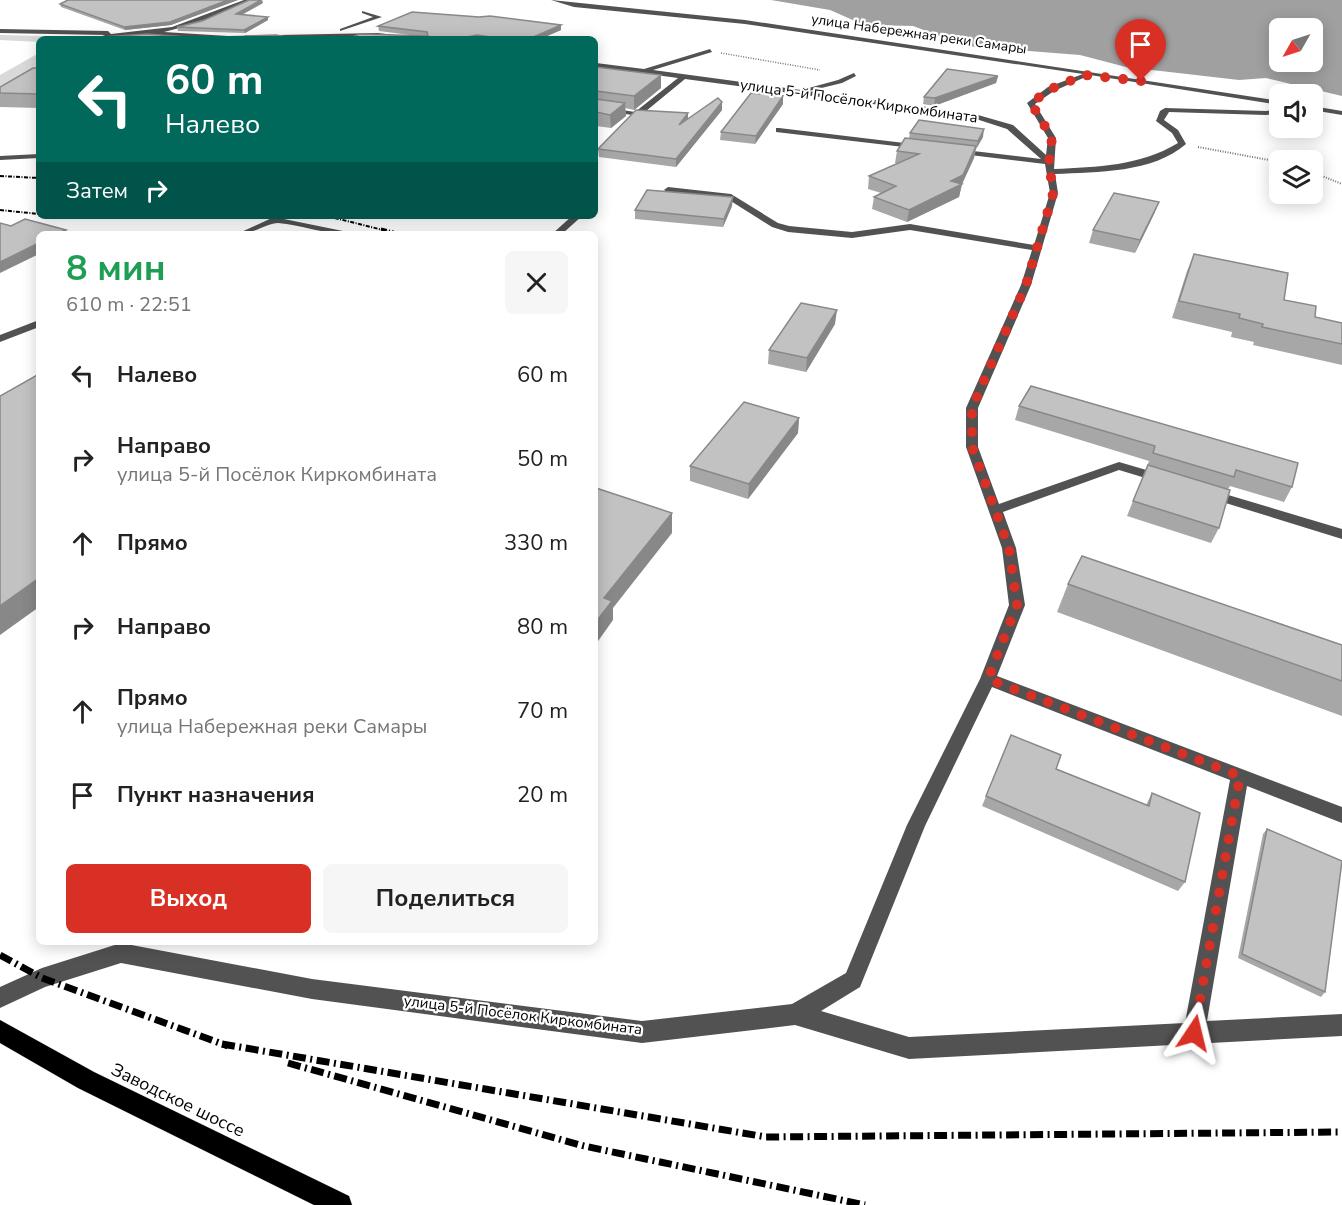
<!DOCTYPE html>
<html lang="ru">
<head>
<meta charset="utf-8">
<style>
  body { margin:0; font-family:"Nunito Sans",sans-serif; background:#f6f6f6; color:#222; height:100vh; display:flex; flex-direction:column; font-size:22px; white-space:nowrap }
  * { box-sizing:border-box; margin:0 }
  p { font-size:20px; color:#767676 }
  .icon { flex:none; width:33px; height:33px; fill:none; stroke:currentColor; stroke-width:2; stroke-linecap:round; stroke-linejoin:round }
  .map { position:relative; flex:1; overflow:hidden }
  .side { position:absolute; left:36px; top:231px; width:562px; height:714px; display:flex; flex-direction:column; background:#fff; border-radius:9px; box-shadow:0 3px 15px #0003 }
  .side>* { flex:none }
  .hud { position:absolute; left:36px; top:36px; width:562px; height:183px; border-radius:9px; box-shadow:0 3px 15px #0003; background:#00695c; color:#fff; overflow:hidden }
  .needle { width:39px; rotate:231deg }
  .buttons { position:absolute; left:1269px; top:18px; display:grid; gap:12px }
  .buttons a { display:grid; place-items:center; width:54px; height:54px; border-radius:9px; background:#fff; box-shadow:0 3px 15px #0003; font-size:30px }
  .pin { position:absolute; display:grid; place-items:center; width:51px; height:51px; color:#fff; margin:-62px -26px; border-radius:50% 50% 50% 0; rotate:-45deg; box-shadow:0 0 6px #0007 }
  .pin .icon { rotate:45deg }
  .me { position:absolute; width:66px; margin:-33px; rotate:10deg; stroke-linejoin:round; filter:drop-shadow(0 0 4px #0008) }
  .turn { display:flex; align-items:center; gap:21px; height:126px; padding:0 30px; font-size:27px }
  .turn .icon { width:78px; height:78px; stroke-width:2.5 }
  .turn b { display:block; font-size:42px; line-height:51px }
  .then { display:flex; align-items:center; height:57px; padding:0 30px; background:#0003; gap:12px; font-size:22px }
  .round { display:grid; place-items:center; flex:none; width:63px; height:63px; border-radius:9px; background:#f6f6f6 }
  .summary { display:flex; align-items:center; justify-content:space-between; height:102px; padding:0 30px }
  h1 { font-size:36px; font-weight:700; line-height:45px; color:#1e9e55 }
  .primary-button { display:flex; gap:12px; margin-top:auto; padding:12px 30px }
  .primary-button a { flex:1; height:69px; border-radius:9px; background:#d93025; color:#fff; font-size:24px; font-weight:700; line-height:69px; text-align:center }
  .primary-button a+a { background:#f6f6f6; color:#222 }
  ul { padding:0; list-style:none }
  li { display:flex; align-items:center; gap:18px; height:84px; padding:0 30px }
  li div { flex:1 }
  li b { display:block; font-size:22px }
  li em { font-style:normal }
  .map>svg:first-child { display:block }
  .green { fill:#d9d9d9 }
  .water { fill:#a0a0a0; fill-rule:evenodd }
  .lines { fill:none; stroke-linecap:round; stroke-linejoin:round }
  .major-casing { stroke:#dbdbdb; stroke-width:1 }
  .path-far1 { stroke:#747474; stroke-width:1.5; stroke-dasharray:1 1.5; stroke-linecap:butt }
  .path { stroke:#747474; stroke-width:2; stroke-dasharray:1 1.5; stroke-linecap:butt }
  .minor { fill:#525252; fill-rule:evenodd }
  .major { fill:#000; fill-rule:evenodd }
  .rail-far2 { stroke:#000; stroke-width:2; stroke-dasharray:4 1.5 1 1.5; stroke-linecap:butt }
  .rail-far1 { stroke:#000; stroke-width:3; stroke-dasharray:6 2 1 2; stroke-linecap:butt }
  .rail { stroke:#000; stroke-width:7; stroke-dasharray:13 4.5 2 4.5; stroke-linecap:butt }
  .wall { fill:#a7a7a7 }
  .shaded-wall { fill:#888 }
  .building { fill:#c2c2c2; stroke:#888; stroke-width:1.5 }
  .route { stroke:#d93025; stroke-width:10; stroke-dasharray:0 18 }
  .labels { text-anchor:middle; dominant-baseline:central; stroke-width:4.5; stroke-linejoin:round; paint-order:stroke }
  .far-street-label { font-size:14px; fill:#000; stroke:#fff }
  .street-label { font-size:15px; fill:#000; stroke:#fff }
  .near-street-label { font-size:18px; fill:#000; stroke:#fff }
</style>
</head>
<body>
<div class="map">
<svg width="1342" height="1205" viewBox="0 0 1342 1205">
  <rect width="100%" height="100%" fill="#fff"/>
  <g class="green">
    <polygon points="0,35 92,37 39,39 39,42 0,40"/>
    <polygon points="39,53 39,66 0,90 0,75"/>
  </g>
  <path class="water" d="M771 0H1342V96L1266 78 1239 80 1126 67 1080 55 966 46 913 26 864 25 830 10ZM1280 28H1312V62H1280Z"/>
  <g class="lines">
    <defs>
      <polygon id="major" points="0,1020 94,1072 349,1196 352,1205 314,1205 78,1088 0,1043"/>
    </defs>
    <use href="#major" class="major-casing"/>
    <polyline class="path-far1" points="721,53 820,70"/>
    <g class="path">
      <polyline points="1198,147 1280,162"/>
      <polyline points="1312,172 1342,184"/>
    </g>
    <g class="minor">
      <polygon points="244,0 252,0 202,22 164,32 228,36 378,33 427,39 355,36 201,39 148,35 94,39 105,35 0,33 0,29 108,31 111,34 172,27"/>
      <path d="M551 0 745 20 1280 101V105L1090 75 1054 91 1035 104 1056 138 1054 169C1097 167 1140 166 1178 143L1172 133 1156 121 1160 111 1165 108 1266 111 1280 109V113L1266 115 1169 112 1164 120 1178 130 1186 144C1153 173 1097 172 1055 174L1058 193 1031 285 978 408V447L999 504 1119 462 1167 476 1169 479 1162 483 1119 470 1003 512 1016 548 1025 605 997 676 1342 807V823L1247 786 1207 1021 1342 1014V1036L909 1059 795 1025 642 1043 312 999 121 963 45 987 0 1008V987L42 968 121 943 312 979 642 1021 792 1004 846 973 907 825 980 679 1009 605 1002 548 966 447V408L1021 285 1032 250 910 230 852 238 788 232 772 227 726 198 668 193 664 190 668 187 731 194 778 223 789 226 852 232 910 224 1034 245 1050 193 1045 164 953 153V149H956L1041 159 1007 129 970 117 685 79 640 116 596 110V106L635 112 678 78 596 67V63L644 69 710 49 712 52 653 70 971 113 1013 125 1046 155 1048 138 1027 103 1048 87 1083 74 745 24 574 7ZM992 687 1230 780 1185 1023 909 1037 821 1011 860 987 925 826Z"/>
      <polygon points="362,11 382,17 340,31 340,29 373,17 362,13"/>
      <polygon points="854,73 856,76 842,83 809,91 805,89 838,80"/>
      <polygon points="1312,106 1342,111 1342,115 1312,110"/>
      <polygon points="779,128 921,145 925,147 921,149 776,132 776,128"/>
      <polygon points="39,154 39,158 0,160 0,156"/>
      <polygon points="572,216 582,216 562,234 552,234"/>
      <path d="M274 217 343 231 348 234C323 234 301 225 278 223 268 223 253 234 237 234Z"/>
      <polygon points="455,231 472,231 477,234 450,234"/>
      <polygon points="39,320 39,327 0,342 0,335"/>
      <polygon points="1208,489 1342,529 1342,539 1203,496 1201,493 1203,490"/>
    </g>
    <use href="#major" class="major"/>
    <g class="rail-far2">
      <polyline points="0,176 39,178"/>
      <polyline points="0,210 39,214"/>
      <polyline points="327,216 387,231"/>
    </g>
    <polyline class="rail-far1" points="381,229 401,234"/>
    <g class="rail">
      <polyline points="0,955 42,978 228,1046"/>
      <polyline points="222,1044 766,1137 1342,1132"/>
      <polyline points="288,1063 584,1146 865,1205"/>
    </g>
  </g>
  <g class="wall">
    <polygon points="68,0 238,0 171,25 125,30 61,7 60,4"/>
    <polygon points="263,3 242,15 268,20 245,33 178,31 177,27"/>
    <polygon points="561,25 561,30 540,39 347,39 419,36 379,31 378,26"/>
    <polygon points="596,67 661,75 661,88 634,110 625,108 626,116 611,128 596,126"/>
    <polygon points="39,68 39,108 0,107 0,87"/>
    <polygon points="998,76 996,83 934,106 923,104 924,97"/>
    <polygon points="722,102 722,110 676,167 599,157 598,149 688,113 688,119"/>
    <polygon points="783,104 755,144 720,140 721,132"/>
    <polygon points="910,133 983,137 976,149 974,158 962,184 959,197 907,222 872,209 874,197 881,193 868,189 869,176 899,163 895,163 897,151 909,138"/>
    <polygon points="1159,202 1154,214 1135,253 1089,243 1093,230"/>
    <polygon points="732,206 723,227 635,219 635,210"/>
    <polygon points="1194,254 1284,300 1315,317 1342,323 1342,365 1253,345 1254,342 1231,337 1232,332 1172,318 1187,271"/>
    <polygon points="835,324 806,372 768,364 769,350"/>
    <polygon points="1019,406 1292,487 1284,502 1230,486 1228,489 1219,528 1211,543 1127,516 1149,461 1015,420"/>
    <polygon points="799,418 798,433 748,499 690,481 690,466"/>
    <polygon points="1068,584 1342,645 1342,716 1057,612"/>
    <polygon points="1011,735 1056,769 1146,805 1152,793 1185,882 1178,891 982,806"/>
    <polygon points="1267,829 1325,992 1321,997 1238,958 1263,834"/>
  </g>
  <g class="shaded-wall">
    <polygon points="228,0 238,0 171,25 125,30 124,27"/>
    <polygon points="262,0 263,3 237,17 236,14"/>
    <polygon points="268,17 268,20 245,33 244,30"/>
    <polygon points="561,25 561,30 540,39 529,39"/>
    <polygon points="477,35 477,39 457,39"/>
    <polygon points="661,75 661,88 634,110 634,96"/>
    <polygon points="998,76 996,83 934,106 935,98"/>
    <polygon points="783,96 783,104 755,144 756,136"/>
    <polygon points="722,102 722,110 676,167 676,159"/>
    <polygon points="625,103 626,116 611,128 610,115"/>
    <polygon points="688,113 688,121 679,125"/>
    <polygon points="984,129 983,137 976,149 978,141"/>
    <polygon points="976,146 974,158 962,184 959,197 907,222 909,210"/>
    <polygon points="733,197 732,206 723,227 724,219"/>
    <polygon points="1159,202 1154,214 1135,253 1140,240"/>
    <polygon points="66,230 68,234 57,234"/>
    <polygon points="39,243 39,254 0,273 0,262"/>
    <polygon points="837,310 835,324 806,372 807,358"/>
    <polygon points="799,418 798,433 748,499 749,484"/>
    <polygon points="672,513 672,533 613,608 613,620 596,644 596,622 604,598"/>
    <polygon points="39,578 39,607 0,635 0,606"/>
  </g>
  <g class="building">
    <polygon points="68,0 228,0 170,22 124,27 60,4"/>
    <polygon points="249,0 261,0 236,14 268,17 244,30 177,27 202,21"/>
    <polygon points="412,12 479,17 490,16 561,25 529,39 503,39 477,35 457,39 347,39 360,34 428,36 427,32 378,26"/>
    <polygon points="147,34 200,38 231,37 223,39 99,39 103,37"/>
    <polygon points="276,35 297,39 244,39 245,36"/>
    <polygon points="596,67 661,75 634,96 596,91"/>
    <polygon points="33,68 39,68 39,94 0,93 0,87"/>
    <polygon points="947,69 998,76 935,98 924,97"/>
    <polygon points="751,93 783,96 756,136 721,132"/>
    <polygon points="718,98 722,102 676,159 598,149 636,110 688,113 679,125"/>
    <polygon points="596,99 625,103 610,115 596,112"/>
    <polygon points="919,120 984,129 978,141 910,133"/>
    <polygon points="905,138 976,146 963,175 951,181 962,184 909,210 874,197 896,186 869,176 919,154 897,151"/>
    <polygon points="647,190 733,197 724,219 635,210"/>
    <polygon points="1114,193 1159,202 1140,240 1093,230"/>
    <polygon points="25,219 66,230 57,234 39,234 39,243 0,262 0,223 11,226"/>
    <polygon points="1194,254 1288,273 1284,300 1316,306 1315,317 1342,323 1342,344 1262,327 1263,324 1239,318 1240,314 1179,301"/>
    <polygon points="801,303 837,310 807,358 769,350"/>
    <polygon points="39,374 39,578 0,606 0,396"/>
    <polygon points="1031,386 1298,463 1292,487 1236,470 1234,477 1153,453 1155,446 1019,406"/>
    <polygon points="744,402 799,418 749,484 690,466"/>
    <polygon points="1148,465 1230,490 1219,528 1133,501"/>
    <polygon points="596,488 672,513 604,598 612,601 596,622"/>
    <polygon points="1082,556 1342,645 1342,681 1068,584"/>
    <polygon points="1011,735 1061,755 1056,769 1149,806 1152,793 1200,813 1185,882 986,796"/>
    <polygon points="1267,829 1342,861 1325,992 1242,954"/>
  </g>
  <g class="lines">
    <polyline class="route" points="1141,81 1084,75 1051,89 1031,103 1052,138 1049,162 1053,194 1026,285 972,408 972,447 1009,548 1017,605 988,679 1240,776 1194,1033"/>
  </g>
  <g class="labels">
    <g class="far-street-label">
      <text transform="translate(919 34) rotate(8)">улица Набережная реки Самары</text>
    </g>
    <g class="street-label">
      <text transform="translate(859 101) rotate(8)">улица 5-й Посёлок Киркомбината</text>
      <text transform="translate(523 1015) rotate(7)">улица 5-й Посёлок Киркомбината</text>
    </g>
    <g class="near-street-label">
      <text transform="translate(178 1100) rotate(26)">Заводское шоссе</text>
    </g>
  </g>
</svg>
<div class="buttons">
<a><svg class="needle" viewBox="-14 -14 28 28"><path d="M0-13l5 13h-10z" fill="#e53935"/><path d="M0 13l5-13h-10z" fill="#767676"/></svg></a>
<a><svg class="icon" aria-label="sound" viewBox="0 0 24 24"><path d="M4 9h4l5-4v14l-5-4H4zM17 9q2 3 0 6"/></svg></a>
<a><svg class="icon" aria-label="layers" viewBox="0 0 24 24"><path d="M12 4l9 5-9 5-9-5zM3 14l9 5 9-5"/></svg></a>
</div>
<div class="pin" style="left:1141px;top:81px;background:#d93025"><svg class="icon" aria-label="arrive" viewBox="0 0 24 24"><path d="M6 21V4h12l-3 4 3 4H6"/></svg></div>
<svg class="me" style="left:1194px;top:1033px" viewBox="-20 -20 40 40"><path d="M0-17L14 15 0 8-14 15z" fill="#d93025" stroke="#fff" stroke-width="4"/></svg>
<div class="hud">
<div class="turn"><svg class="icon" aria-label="left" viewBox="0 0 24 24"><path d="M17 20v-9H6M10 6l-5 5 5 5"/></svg><div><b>60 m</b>Налево</div></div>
<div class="then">Затем<svg class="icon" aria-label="right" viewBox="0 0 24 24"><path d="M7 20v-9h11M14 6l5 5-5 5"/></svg></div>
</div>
<section class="side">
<div class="summary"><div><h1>8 мин</h1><p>610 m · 22:51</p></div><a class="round"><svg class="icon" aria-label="close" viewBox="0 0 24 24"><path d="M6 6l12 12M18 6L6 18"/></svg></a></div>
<ul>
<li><svg class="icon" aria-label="left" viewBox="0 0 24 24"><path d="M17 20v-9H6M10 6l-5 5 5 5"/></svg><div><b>Налево</b></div><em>60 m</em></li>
<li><svg class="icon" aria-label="right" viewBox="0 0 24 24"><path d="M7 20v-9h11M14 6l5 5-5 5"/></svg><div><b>Направо</b><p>улица 5-й Посёлок Киркомбината</p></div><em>50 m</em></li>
<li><svg class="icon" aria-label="ahead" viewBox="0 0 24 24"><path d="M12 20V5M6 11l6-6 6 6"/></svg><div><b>Прямо</b></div><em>330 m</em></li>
<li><svg class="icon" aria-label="right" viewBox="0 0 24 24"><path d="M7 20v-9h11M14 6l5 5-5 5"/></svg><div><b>Направо</b></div><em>80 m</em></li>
<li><svg class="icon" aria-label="ahead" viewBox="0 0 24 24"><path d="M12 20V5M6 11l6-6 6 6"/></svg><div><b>Прямо</b><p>улица Набережная реки Самары</p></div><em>70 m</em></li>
<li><svg class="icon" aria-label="arrive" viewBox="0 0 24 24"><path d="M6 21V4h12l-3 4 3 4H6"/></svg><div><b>Пункт назначения</b></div><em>20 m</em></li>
</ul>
<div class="primary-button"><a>Выход</a><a>Поделиться</a></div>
</section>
</div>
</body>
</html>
